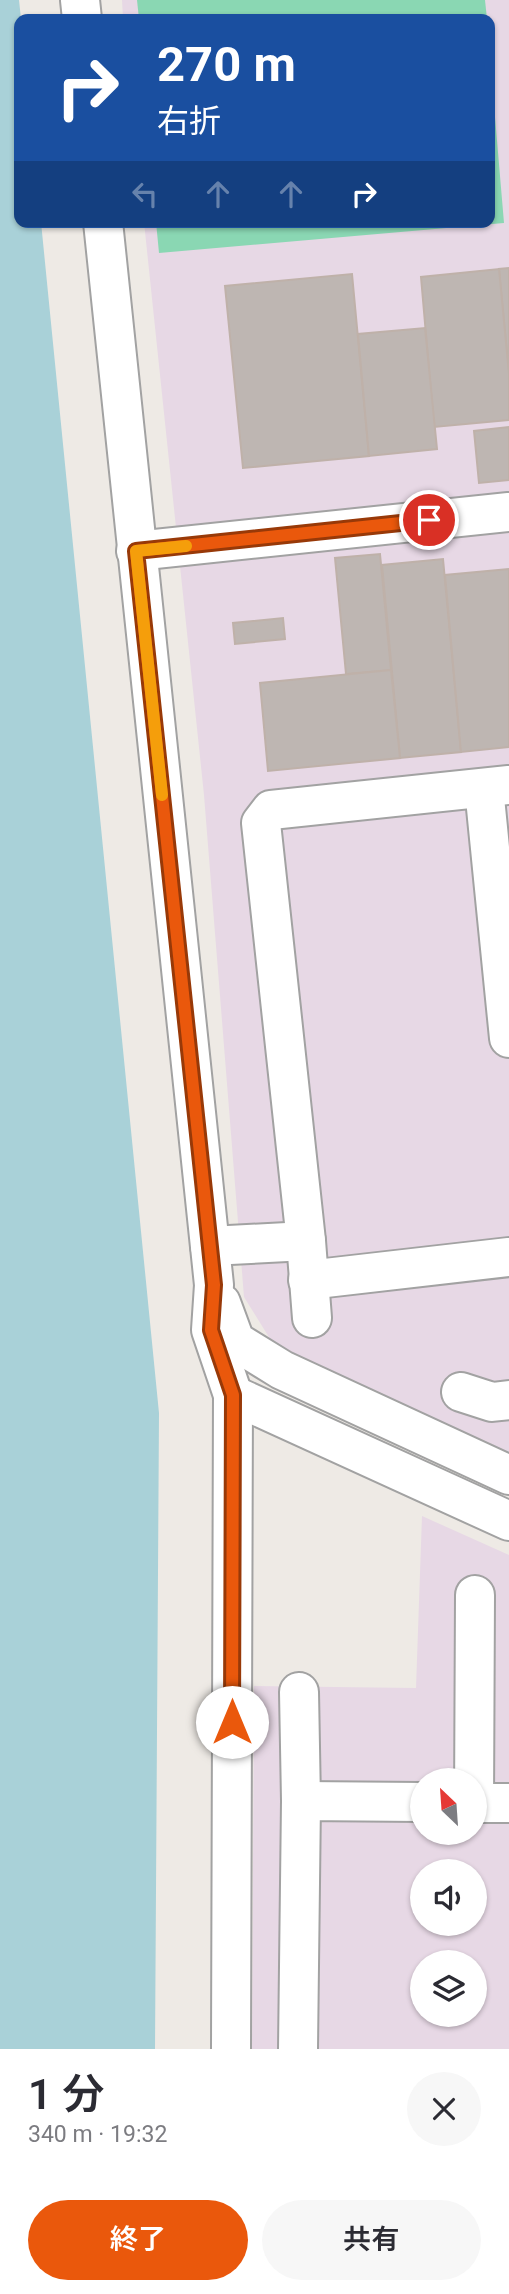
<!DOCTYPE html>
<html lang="ja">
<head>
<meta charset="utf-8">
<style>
  body { margin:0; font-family:Roboto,"Noto Sans JP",sans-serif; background:#f7f7f7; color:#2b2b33; height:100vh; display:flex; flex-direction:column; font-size:26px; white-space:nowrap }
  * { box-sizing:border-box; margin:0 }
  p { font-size:23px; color:#7c7c81 }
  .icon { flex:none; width:38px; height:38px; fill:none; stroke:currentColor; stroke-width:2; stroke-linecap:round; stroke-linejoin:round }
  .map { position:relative; height:2049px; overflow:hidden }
  .sheet { display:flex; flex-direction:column; background:#fff; flex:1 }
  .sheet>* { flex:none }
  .guide { position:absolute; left:14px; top:14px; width:481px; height:214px; border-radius:14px; box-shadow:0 2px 5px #0004; background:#1a4fa0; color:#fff; overflow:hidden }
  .needle { width:46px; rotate:335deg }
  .tools { position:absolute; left:410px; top:1768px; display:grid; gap:14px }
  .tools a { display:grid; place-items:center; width:77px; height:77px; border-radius:50%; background:#fff; box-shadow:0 2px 5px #0004; font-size:35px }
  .pin { position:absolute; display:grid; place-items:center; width:60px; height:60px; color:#fff; margin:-30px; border:4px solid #fff; border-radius:50%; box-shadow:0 2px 7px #0007 }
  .me { position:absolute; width:77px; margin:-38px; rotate:0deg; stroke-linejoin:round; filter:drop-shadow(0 0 5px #0008) }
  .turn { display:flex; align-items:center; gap:24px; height:147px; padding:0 28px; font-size:32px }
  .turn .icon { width:91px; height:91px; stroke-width:2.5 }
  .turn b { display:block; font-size:49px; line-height:60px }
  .lanes { display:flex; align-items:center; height:66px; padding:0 28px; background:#0003; justify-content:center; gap:35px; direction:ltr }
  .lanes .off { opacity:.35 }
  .round { display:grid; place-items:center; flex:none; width:74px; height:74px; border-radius:37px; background:#f7f7f7 }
  .headline { display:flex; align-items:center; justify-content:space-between; height:119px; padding:0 28px }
  h1 { font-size:42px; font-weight:600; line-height:52px }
  .cta { display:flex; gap:14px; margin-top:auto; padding:14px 28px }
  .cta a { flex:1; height:80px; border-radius:42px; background:#ea580c; color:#fff; font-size:28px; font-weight:600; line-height:80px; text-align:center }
  .cta a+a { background:#f7f7f7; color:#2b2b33 }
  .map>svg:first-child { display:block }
  .industrial { fill:#e7d8e5; fill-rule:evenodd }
  .pitch { fill:#8ad7b3 }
  .water { fill:#a9d1d8 }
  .building { fill:#beb6b2; stroke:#bfb1a9; stroke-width:2 }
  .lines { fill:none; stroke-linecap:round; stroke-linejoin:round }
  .minor-casing { stroke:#a2a2a2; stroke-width:42 }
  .minor { stroke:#fff; stroke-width:38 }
  .route-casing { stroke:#983908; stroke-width:18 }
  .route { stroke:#ea580c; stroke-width:12 }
  .slow { stroke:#f59e0b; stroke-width:12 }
</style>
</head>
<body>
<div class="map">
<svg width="509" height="2049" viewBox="0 0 509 2049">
  <rect width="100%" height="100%" fill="#eeeae5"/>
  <g class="industrial">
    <polygon points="122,0 509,0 509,1466 285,1363 244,1297 204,795 144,222 490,222 490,19 123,19"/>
    <path d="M422 1516 509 1555V2049H252L254 1686 416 1688ZM422 1780H474V1832H422ZM422 1871H474V1923H422ZM422 1962H474V2014H422Z"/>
  </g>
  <g class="pitch">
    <polygon points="137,0 485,0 487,19 139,19"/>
    <polygon points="490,58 504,223 159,253 156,222 490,222"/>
  </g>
  <polygon class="water" points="0,0 19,0 21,19 19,222 41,222 159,1413 155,2049 0,2049"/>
  <g class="building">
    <polygon points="509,268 509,374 499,269"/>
    <polygon points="499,269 509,374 509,420 434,427 421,277"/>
    <polygon points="352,274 369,456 243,468 225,286"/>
    <polygon points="425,328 437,449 369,456 358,334"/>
    <polygon points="509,427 509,480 479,483 474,431"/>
    <polygon points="380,554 391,670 346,674 335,558"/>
    <polygon points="443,559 461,752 400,758 382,565"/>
    <polygon points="509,569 509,747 461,752 445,575"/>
    <polygon points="283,618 285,639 235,644 233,623"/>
    <polygon points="391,670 400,758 268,771 260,683"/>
  </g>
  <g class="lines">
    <defs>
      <g id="minor">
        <polyline points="80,0 82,19"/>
        <polyline points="103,222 214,1285 211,1330 233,1395 231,2049"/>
        <polyline points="136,551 509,512"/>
        <polyline points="484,788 509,1038"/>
        <polyline points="210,1246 306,1241"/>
        <polyline points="308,1280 509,1257"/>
        <polyline points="221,1303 235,1341 282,1370 509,1475"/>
        <polyline points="312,1318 306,1241 261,823 271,810 509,785"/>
        <polyline points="461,1392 492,1402 509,1400"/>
        <polyline points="233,1395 509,1521"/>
        <polyline points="299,1692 301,1801"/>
        <polyline points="474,1803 475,1595"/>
        <polyline points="474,1803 509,1803"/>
        <polyline points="298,2049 301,1801 422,1802"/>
      </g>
    </defs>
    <use href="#minor" class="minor-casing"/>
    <use href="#minor" class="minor"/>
  </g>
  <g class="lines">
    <defs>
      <polyline id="route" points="232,1722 233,1395 211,1330 214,1285 136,551 429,520"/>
    </defs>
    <use href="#route" class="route-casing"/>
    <use href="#route" class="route"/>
    <polyline class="slow" points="162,795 136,551 186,546"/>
  </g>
</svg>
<div class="tools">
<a><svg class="needle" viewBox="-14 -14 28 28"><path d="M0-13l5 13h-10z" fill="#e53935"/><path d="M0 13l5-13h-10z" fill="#7c7c81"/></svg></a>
<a><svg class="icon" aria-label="sound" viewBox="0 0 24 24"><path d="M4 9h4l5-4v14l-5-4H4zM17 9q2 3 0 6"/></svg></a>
<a><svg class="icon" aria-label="layers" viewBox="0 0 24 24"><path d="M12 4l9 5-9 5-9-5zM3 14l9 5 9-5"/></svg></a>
</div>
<div class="pin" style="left:429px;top:520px;background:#d93025"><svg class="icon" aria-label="arrive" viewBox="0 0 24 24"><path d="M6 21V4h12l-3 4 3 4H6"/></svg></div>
<svg class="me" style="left:232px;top:1722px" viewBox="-20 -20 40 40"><circle r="19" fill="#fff"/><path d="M0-13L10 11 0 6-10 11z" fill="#ea580c"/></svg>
<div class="guide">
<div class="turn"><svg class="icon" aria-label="right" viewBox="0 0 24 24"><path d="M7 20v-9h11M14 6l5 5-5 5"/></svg><div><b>270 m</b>右折</div></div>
<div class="lanes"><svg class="icon off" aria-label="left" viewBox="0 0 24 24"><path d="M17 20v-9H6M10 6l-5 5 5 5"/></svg><svg class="icon off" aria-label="ahead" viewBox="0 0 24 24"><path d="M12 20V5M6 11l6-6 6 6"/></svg><svg class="icon off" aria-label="ahead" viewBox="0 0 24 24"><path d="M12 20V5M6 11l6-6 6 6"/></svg><svg class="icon" aria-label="right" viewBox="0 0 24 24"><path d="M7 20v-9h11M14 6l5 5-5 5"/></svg></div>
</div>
</div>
<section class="sheet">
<div class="headline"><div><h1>1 分</h1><p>340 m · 19:32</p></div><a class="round"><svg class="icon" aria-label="close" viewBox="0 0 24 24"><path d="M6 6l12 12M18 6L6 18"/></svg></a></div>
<div class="cta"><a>終了</a><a>共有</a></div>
</section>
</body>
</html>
